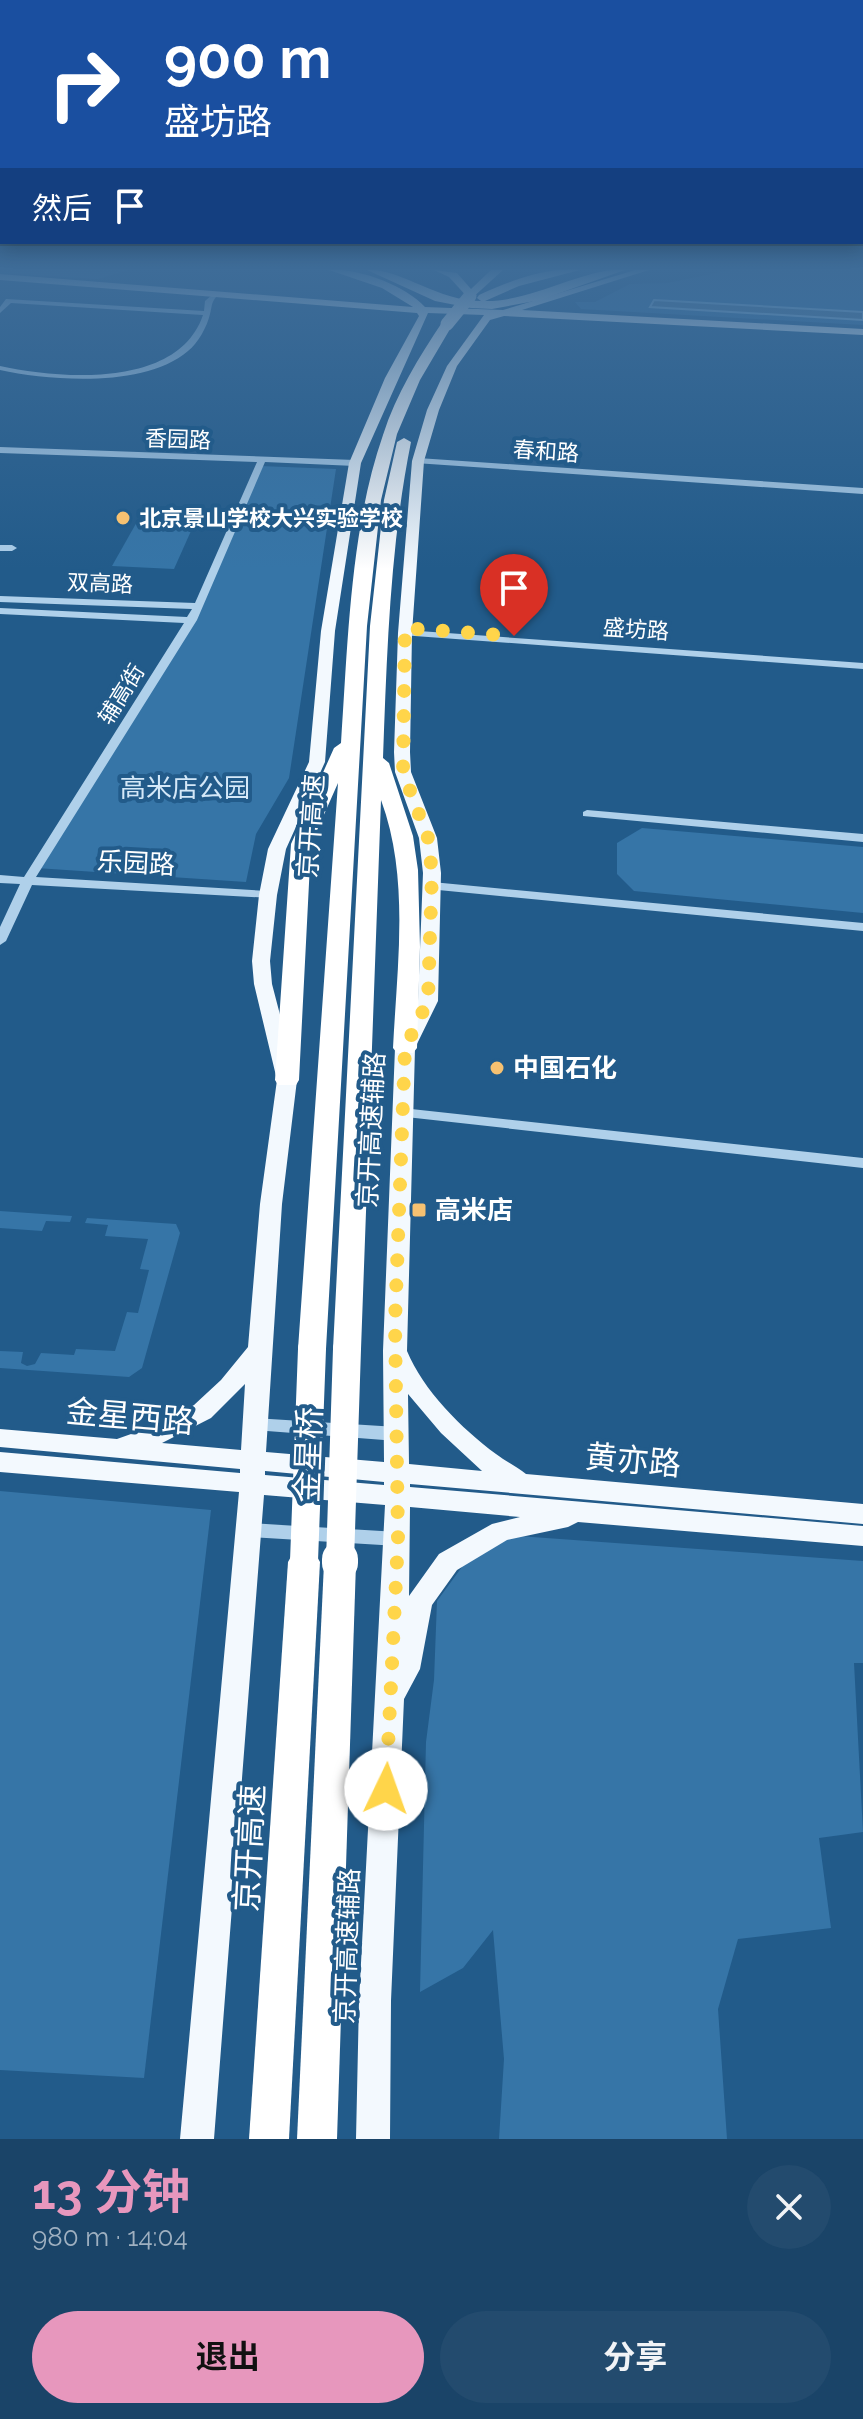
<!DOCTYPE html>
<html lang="zh">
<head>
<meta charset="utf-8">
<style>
  body { margin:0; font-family:Raleway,"Noto Sans SC",sans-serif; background:#234b6e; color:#f1f3f6; height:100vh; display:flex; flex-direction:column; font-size:30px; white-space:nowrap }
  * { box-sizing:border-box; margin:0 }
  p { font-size:26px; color:#9fb0c0 }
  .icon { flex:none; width:44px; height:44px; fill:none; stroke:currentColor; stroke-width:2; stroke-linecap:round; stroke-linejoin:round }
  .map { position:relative; height:2139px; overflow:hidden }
  .sheet { display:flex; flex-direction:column; background:#1a4468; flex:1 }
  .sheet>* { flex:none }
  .hud { position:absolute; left:0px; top:0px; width:864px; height:244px; box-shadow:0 4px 20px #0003,0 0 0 2px #385c7c; background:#1a4fa0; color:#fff; overflow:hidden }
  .pin { position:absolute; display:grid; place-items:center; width:68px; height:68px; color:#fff; margin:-82px -34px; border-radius:50% 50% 50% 0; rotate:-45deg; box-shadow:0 0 8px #0007 }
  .pin .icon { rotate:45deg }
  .me { position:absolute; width:88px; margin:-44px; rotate:3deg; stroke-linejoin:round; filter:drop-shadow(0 0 6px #0008) }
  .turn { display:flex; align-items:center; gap:28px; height:168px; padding:0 32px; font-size:36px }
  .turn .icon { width:104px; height:104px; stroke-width:2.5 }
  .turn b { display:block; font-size:56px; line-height:68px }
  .then { display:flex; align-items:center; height:76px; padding:0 32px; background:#0003; gap:16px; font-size:30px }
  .round { display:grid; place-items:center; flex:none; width:84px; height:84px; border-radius:42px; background:#234b6e }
  .headline { display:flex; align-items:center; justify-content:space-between; height:136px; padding:0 32px }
  h1 { font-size:48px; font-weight:700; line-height:60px; color:#e797bd }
  .action { display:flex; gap:16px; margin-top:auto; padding:16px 32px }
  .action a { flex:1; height:92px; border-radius:48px; background:#e797bd; color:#111; font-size:32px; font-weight:700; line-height:92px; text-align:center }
  .action a+a { background:#234b6e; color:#f1f3f6 }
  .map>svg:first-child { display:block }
  .green { fill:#3675a7 }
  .water { fill:#557d9d; stroke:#a3cdeb; stroke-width:2 }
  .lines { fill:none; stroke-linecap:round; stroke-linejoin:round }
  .minor { fill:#afd0ea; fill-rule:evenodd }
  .major { fill:#f3f9fe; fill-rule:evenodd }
  .highway { fill:#fff; fill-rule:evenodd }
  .highway-bridge-far2 { stroke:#fff; stroke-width:13 }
  .highway-bridge-far1 { stroke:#fff; stroke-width:28 }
  .highway-bridge { stroke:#fff; stroke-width:36 }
  .route { stroke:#ffd54a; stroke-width:14; stroke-dasharray:0 25.2 }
  .poi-dot { fill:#f6c171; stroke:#225b8a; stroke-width:3 }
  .labels { text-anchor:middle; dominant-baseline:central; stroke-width:8; stroke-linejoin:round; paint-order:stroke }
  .far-street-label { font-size:22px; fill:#fff; stroke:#225b8a }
  .far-poi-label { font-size:22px; font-weight:bold; fill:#fff; stroke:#225b8a; text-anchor:start }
  .park-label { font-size:26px; fill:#d4e8f8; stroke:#225b8a }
  .street-label { font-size:26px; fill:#fff; stroke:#225b8a }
  .poi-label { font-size:26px; font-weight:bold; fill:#fff; stroke:#225b8a; text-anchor:start }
  .near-street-label { font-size:32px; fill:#fff; stroke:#225b8a }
</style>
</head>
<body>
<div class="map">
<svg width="863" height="2139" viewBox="0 0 863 2139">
  <rect width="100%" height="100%" fill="#225b8a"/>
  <g class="green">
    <polygon points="0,270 128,270 98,279 0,273"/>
    <polygon points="730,270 863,270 863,325 581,309 575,302 595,302 630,284 668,283"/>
    <polygon points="260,466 336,469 289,778 256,834 246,882 36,868 181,637"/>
    <polygon points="138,520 195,522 174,569 112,566"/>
    <polygon points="642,828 863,847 863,913 634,891 617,874 617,843"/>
    <polygon points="0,1211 72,1216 70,1222 46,1221 42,1231 0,1228"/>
    <polygon points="87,1218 176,1224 180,1233 142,1368 129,1377 0,1368 0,1351 23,1352 21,1363 27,1366 35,1364 41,1353 74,1355 76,1349 115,1351 127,1312 138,1313 149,1270 140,1269 148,1239 105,1236 108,1225 85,1223"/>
    <polygon points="0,1491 211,1510 144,2078 0,2070"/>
    <polygon points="504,1535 863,1561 863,1663 854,1663 863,1832 819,1838 831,1928 738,1939 718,2009 727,2139 499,2139 504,2059 493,1930 463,1968 420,1992 426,1742 434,1680 437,1601 470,1556"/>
  </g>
  <polygon class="water" points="654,300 863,312 863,320 650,307"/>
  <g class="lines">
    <g class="minor">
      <path d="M212 295 216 297C211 303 212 307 210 314 207 327 198 343 188 351 145 388 51 381 0 370V366C60 379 178 389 203 315L11 303 0 313V307L6 299 204 311 205 301Z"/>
      <polygon points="0,447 355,460 359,463 355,466 265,462 197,620 36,877 268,891 274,895 272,898 32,885 6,941 0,945 0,927 20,884 0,883 0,875 24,877 184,623 0,614 0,608 187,617 192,609 0,602 0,596 195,603 257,462 0,453"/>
      <polygon points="418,458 863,488 863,494 415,463 414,461"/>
      <polygon points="0,545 12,545 17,548 12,551 0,551"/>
      <polygon points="405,630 863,663 863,669 401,635 401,631"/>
      <polygon points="587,810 863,834 863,842 583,816 583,812"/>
      <polygon points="432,882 863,923 863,931 428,889 426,886 428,883"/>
      <polygon points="402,1108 863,1158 863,1168 397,1116 395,1113"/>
      <polygon points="254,1418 397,1427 403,1429 406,1434 403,1439 397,1441 254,1430 248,1429 245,1424 248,1419"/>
      <polygon points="248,1523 398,1532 404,1534 407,1539 404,1544 398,1546 248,1537 242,1535 239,1530 242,1525"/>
    </g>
    <path class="major" d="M329 270C359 268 404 285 425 307L503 310 635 270H649L522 310 863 329V335L504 316 490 320 457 366 439 410 424 461 412 633 410 752 411 772 437 838 441 873 438 1001 415 1048 407 1351C423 1390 462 1429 496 1454 505 1461 518 1467 526 1474L863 1504V1524L410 1484V1487L863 1526V1546L578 1522 568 1527 507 1540 457 1570 432 1605 420 1669 404 1699 391 2001 390 2139H356L359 2001 385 1505 264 1495 214 2139H180L239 1492 0 1472V1452L240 1473V1469L0 1447V1429L117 1439 162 1423 194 1405 221 1380 248 1347 260 1204 277 1080 254 984 252 961 259 895 268 849 309 762 321 631 349 463 385 378 419 316 417 313 0 280V274L413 307 382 288ZM428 313 484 315 447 366 427 410 412 461 398 633 394 752 395 772 419 838 423 873 418 1001 395 1048 383 1351 384 1462 266 1452 282 1204 297 1080 272 984 270 961 277 895 286 849 325 762 335 631 361 463ZM245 1384 241 1450 162 1443 211 1418ZM408 1394 441 1433 482 1471 409 1464ZM265 1471 384 1482V1485L265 1475ZM410 1507 520 1517 492 1524 439 1554 409 1596Z"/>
    <g class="highway">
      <path d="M367 270C400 268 438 301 481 301L477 298 479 295C510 281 545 267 580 270L519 286 485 301C533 302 585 267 625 270L540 300 492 309 471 308 435 301Z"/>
      <polygon points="434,270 457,273 471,289 491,270 503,270 470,300 449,277"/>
      <path d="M443 321 453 324 420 380 397 434 381 500 367 626 326 1349 322 1356 312 1359 302 1356 298 1349 338 783 311 844 299 1080 296 1085H278L275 1080 291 844 334 748 341 743C348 643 350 530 383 435 396 394 419 357 443 321Z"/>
      <path d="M404 438 411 442C390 546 387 652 383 758L389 763 413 836 418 870 420 947 417 1048 413 1053H397L393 1048C397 966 410 878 381 800L361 1349 357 1356 347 1359 337 1356 333 1349 370 626 384 500 397 442Z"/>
      <polygon points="304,1549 315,1553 320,1562 289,2139 249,2139 288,1562 293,1553"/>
      <polygon points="340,1550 351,1554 356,1563 337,2139 297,2139 324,1563 329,1554"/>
    </g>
    <polyline class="highway-bridge-far2" points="447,324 470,296"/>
    <g class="highway-bridge-far1">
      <polyline points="304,1561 312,1349"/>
      <polyline points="340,1561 347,1349"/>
    </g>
    <polyline class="highway-bridge" points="340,1563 340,1559"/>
  </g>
  <linearGradient id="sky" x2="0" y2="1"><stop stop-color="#13324c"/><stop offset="0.47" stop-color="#3e6c98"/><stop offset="1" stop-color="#3e6c98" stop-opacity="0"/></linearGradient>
  <rect width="863" height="569" fill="url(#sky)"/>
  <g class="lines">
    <polyline class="route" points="386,1789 398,1539 395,1322 405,1048 428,1001 432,873 428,838 403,772 405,628 514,636"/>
  </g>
  <g class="poi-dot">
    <circle cx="123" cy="518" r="8"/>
    <circle cx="497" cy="1068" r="8"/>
    <rect x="411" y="1202" width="16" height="16" rx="4"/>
  </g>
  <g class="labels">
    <g class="far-street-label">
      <text transform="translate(178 439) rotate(2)">香园路</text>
      <text transform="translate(546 451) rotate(4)">春和路</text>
      <text transform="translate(100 583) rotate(2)">双高路</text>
      <text transform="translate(636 629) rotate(4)">盛坊路</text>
      <text transform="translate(121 694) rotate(-58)">辅高街</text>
    </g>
    <g class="far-poi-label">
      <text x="139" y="518">北京景山学校大兴实验学校</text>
    </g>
    <g class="park-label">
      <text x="185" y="788">高米店公园</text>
    </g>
    <g class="street-label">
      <text transform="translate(311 826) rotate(-86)">京开高速</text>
      <text transform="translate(136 863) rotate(3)">乐园路</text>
      <text transform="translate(371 1130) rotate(-87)">京开高速辅路</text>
      <text transform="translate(347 1946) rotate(-88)">京开高速辅路</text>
    </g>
    <g class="poi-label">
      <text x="513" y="1068">中国石化</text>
      <text x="435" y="1210">高米店</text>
    </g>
    <g class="near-street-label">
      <text transform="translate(130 1416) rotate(5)">金星西路</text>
      <text transform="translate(308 1455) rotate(-88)">金星桥</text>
      <text transform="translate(633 1460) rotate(5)">黄亦路</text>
      <text transform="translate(249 1848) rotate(-87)">京开高速</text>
    </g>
  </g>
</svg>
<div class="pin" style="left:514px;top:636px;background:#d93025"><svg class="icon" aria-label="arrive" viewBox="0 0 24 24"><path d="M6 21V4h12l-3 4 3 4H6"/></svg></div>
<svg class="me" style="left:386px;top:1789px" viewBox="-20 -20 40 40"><circle r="19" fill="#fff"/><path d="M0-13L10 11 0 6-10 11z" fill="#ffd54a"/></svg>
<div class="hud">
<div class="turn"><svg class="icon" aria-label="right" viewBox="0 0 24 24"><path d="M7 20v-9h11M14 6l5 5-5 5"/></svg><div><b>900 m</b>盛坊路</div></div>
<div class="then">然后<svg class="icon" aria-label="arrive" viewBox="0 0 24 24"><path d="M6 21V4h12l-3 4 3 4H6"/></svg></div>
</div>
</div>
<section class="sheet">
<div class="headline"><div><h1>13 分钟</h1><p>980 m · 14:04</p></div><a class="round"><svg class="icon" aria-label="close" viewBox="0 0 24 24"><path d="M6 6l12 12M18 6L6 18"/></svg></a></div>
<div class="action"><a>退出</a><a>分享</a></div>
</section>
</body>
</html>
